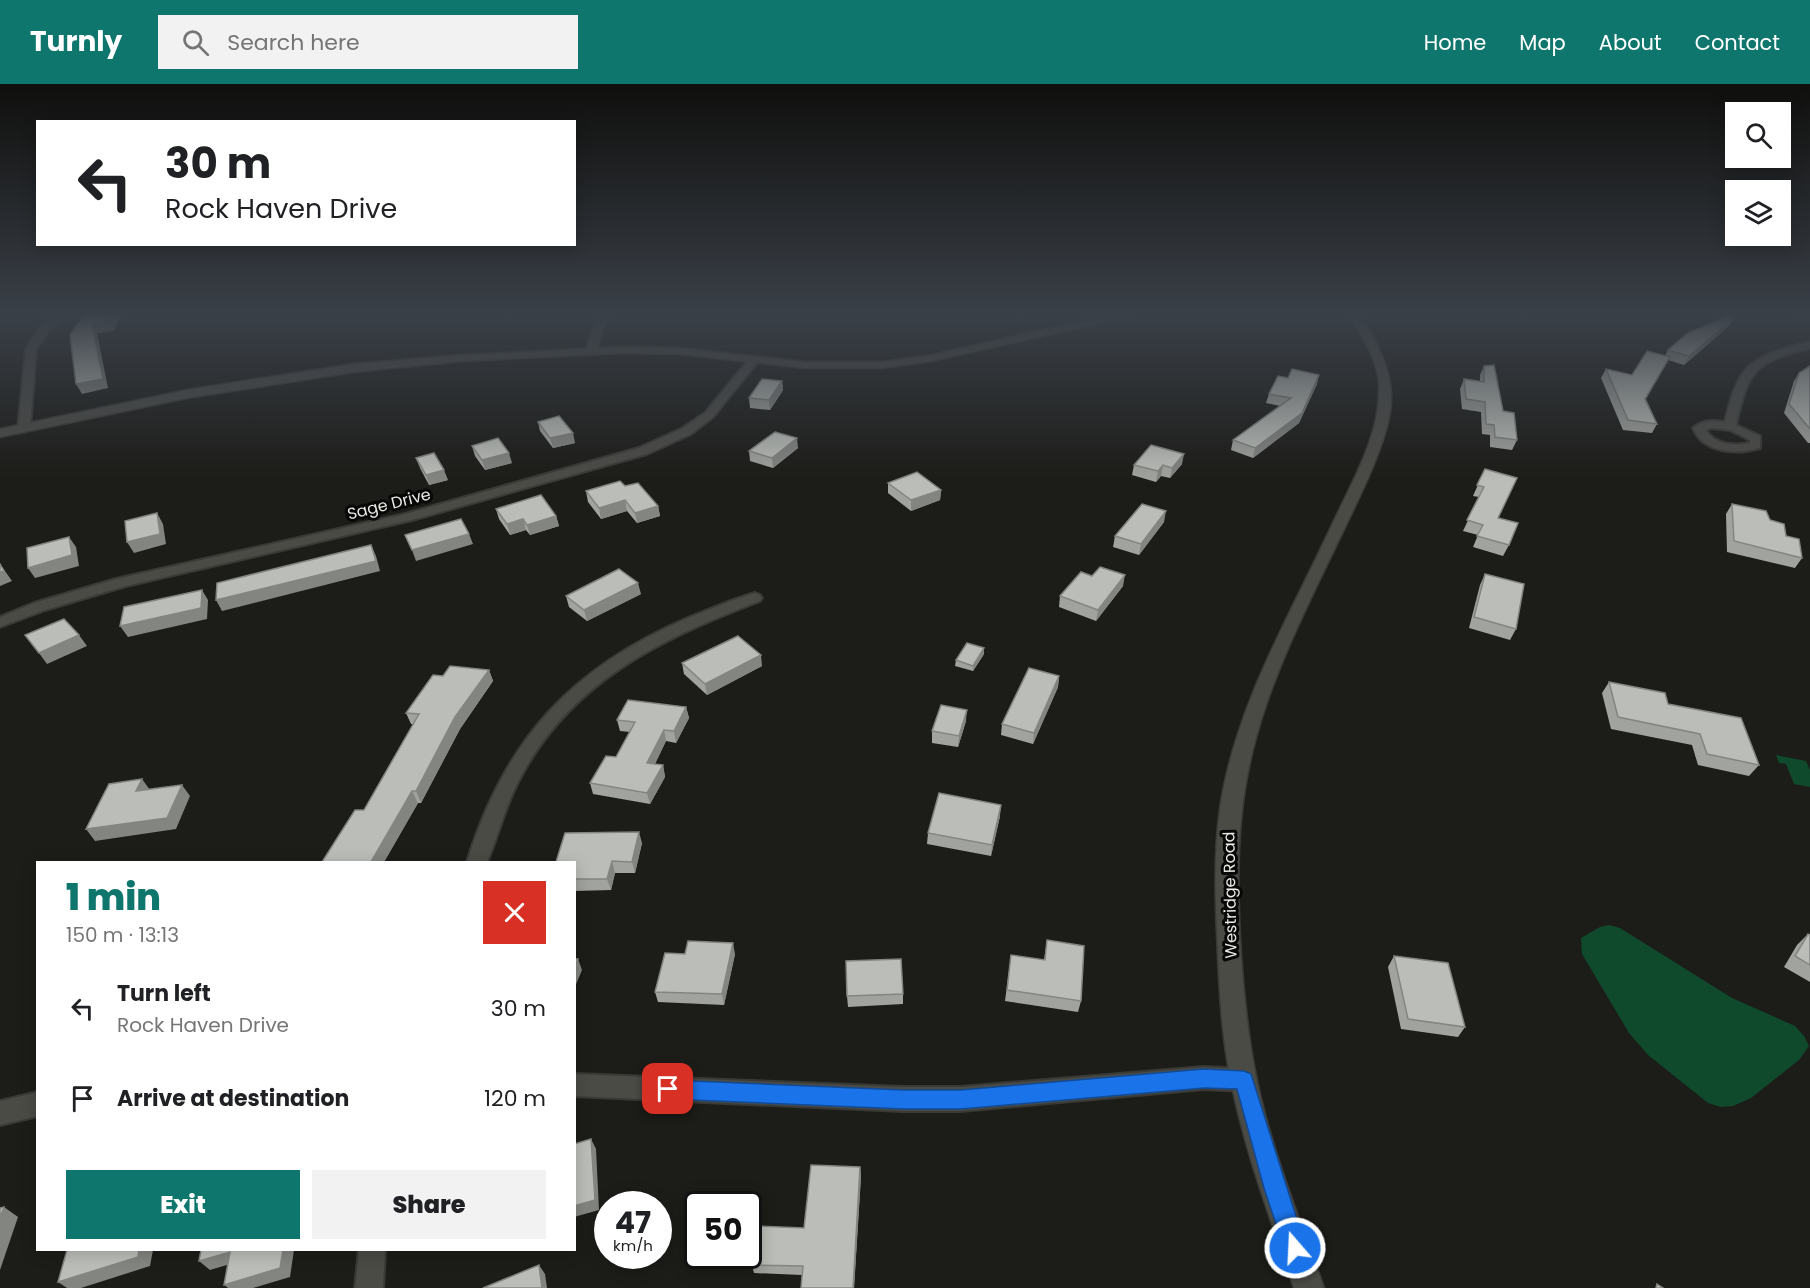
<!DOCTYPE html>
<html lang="en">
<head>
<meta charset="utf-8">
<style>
  body { margin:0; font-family:Poppins,sans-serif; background:#f2f2f2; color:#202124; height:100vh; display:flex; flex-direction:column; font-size:22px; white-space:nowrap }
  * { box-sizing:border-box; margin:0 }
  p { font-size:20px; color:#757577 }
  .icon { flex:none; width:33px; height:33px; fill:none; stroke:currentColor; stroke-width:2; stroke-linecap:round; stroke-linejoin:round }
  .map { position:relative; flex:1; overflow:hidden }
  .drawer { position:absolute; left:36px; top:777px; width:540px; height:390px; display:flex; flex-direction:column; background:#fff; border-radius:0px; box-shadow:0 3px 15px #0003 }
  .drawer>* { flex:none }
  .hud { position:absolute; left:36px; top:36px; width:540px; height:126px; border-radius:0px; box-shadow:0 3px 15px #0003; background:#fff; color:#202124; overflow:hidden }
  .fabs { position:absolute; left:1725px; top:18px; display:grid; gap:12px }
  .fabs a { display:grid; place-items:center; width:66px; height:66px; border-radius:0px; background:#fff; box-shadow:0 3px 15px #0003; font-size:30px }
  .speed { position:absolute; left:594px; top:1107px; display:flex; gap:12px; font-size:30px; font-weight:700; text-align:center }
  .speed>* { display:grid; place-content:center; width:78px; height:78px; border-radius:50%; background:#fff; box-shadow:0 3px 15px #0003; line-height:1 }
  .speed small { font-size:15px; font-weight:400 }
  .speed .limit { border:3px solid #111; border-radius:9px; background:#fff; color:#111 }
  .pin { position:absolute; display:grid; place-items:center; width:51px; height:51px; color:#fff; margin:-26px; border-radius:12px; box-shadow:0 3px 9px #0006 }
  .me { position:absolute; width:66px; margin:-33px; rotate:341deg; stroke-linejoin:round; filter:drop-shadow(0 0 4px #0008) }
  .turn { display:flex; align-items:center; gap:21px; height:126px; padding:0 30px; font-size:27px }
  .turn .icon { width:78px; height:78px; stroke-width:2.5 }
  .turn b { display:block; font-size:42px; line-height:51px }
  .round { display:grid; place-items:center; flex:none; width:63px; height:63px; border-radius:0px; background:#f2f2f2 }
  .summary { display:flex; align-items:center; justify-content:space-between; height:102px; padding:0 30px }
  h1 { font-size:36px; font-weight:800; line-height:45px; color:#0f766e }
  .button { display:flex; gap:12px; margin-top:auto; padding:12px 30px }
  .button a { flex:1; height:69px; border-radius:0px; background:#0f766e; color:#fff; font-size:24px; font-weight:800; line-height:69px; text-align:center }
  .button a+a { background:#f2f2f2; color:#202124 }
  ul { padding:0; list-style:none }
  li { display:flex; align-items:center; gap:18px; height:90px; padding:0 30px }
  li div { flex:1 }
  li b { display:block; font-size:22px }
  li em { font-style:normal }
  header { display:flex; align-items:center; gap:36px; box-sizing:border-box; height:84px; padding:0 30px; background:#0f766e; color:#fff }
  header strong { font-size:28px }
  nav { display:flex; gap:33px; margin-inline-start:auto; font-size:21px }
  .search { width:420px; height:54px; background:#f2f2f2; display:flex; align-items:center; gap:15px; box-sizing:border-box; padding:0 21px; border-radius:0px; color:#757577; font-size:22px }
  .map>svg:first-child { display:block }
  .water { fill:#0f4a2d }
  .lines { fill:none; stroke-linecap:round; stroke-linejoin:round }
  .street-casing { stroke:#393936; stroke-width:4 }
  .secondary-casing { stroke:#393936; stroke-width:3 }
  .street { fill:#4b4b46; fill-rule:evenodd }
  .secondary { fill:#4b4b46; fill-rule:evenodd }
  .wall { fill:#a1a39e }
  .shaded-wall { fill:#838581 }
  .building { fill:#bbbeb8; stroke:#838581; stroke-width:1.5 }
  .route { fill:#1a73e8; stroke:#114b97; stroke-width:1.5 }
  .labels { text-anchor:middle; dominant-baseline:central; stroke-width:6; stroke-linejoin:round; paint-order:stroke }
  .street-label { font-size:16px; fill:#e9e9e5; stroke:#070705 }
</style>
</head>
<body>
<header>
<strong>Turnly</strong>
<div class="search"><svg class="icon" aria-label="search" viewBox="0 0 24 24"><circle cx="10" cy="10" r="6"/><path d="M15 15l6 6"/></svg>Search here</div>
<nav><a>Home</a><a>Map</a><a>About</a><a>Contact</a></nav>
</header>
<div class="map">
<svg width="1810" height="1204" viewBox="0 0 1810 1204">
  <rect width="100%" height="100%" fill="#1c1c18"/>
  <g class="water">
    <polygon points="1776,671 1806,677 1810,686 1810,703 1794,700 1786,680 1779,679"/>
    <polygon points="1609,841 1620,844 1732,914 1795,942 1804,952 1809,962 1799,976 1751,1014 1733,1022 1721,1023 1708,1019 1648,971 1629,949 1582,870 1581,854 1600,843"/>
  </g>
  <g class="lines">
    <defs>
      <g id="street">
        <polygon points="59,229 70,229 49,246 36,265 30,344 24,348 20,347 18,344 26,265 41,242"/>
        <polygon points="598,229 608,229 596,267 591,270 586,267"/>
        <polygon points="1793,229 1810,230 1810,236 1795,231"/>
        <path d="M1810 258V264C1754 278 1748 287 1736 341L1760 352V364C1737 371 1703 369 1693 344 1702 336 1713 336 1725 338 1738 279 1752 272 1810 258ZM1711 344 1730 346 1750 356V359C1735 362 1714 361 1706 346Z"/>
        <polygon points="754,273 759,276 713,333 691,350 647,370 412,436 126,502 45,526 0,543 0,533 34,519 116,495 405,430 639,364 683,344 705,329 750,274"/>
        <path d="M755 509 760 511 762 514 760 517C660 555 569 598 518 698 505 723 498 752 487 778H467C505 655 572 583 690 533 711 525 733 515 755 509Z"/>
        <polygon points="1204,983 1244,985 1252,988 1256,996 1252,1004 1244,1007 1204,1005 961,1027 903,1027 574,1012 574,990 903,1003 961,1003"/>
        <polygon points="38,1008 38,1032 0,1041 0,1017"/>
        <polygon points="359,1166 385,1166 383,1204 355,1204"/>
      </g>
      <g id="secondary">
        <polygon points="1117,229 1135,229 1130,232 932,277 882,284 805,284 679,270 622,269 463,277 354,288 187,314 0,353 0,345 187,306 354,280 463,271 622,263 679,264 805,278 882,278 932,271"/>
        <path d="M1349 229H1359C1400 296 1400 319 1369 392 1332 475 1281 564 1257 650 1236 723 1236 795 1241 871 1244 913 1248 955 1257 997 1272 1068 1300 1136 1324 1204H1294C1271 1136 1245 1068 1231 997 1221 949 1219 898 1217 849 1215 808 1214 766 1220 725 1235 622 1290 532 1333 439 1353 396 1382 348 1379 299 1377 273 1360 251 1349 229Z"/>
      </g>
    </defs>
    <use href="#street" class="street-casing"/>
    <use href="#secondary" class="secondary-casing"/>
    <use href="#street" class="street"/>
    <use href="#secondary" class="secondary"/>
  </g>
  <g class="wall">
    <polygon points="1734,234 1729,242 1684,281 1668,276 1646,315 1657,340 1652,349 1623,346 1601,294 1606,285 1632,291 1665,272 1668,266"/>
    <polygon points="1484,282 1503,327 1517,356 1512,366 1490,363 1490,351 1482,350 1481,328 1462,325 1460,305 1464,295 1480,298 1480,291"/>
    <polygon points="1810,282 1810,359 1808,359 1784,329 1794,297 1799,289"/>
    <polygon points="782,297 783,306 770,326 750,324 749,314"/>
    <polygon points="1317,300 1299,339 1253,374 1231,366 1233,356 1280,322 1266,319 1269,310"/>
    <polygon points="538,338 575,359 553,364 540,347"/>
    <polygon points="472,362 512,379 485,386 475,372"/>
    <polygon points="798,364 773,384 750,377 749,367"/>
    <polygon points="416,374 448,396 429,401 420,384"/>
    <polygon points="1182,380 1170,394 1161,392 1156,398 1132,391 1134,381"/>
    <polygon points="1485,385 1498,434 1509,461 1503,472 1473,463 1478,451 1463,447 1479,413 1473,412"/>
    <polygon points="888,399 941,406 940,416 911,427 888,409"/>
    <polygon points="625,402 658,422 660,432 637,439 627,427 601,435 588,418 586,407"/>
    <polygon points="1732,420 1770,436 1786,452 1802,474 1795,484 1727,468 1726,430"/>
    <polygon points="496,425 556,432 559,442 530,451 526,446 510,451 499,435"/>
    <polygon points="1164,438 1139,471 1113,463 1115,452"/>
    <polygon points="1485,490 1516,545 1510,556 1469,544 1480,501"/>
    <polygon points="1123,502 1096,537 1059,523 1060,512"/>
    <polygon points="641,510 587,537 569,523 566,512"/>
    <polygon points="984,570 973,587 955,582 956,576"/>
    <polygon points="682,579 762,582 707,611 684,590"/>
    <polygon points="489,586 493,597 460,645 421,719 418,719 384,778 322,778 364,726 413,640 411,640 406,629 443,592"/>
    <polygon points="1059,592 1058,603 1033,660 1001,651 1002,640"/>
    <polygon points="1609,598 1668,620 1759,681 1749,692 1698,681 1692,661 1611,645 1602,609"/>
    <polygon points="686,623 689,634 676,659 666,657 655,680 663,681 665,693 650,720 593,710 590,699 616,673 630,648 620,647 617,636"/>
    <polygon points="966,637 958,663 932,659 932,647"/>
    <polygon points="1000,732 991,772 927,760 928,749"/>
    <polygon points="642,759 635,789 615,789 611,806 574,807 574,778"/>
    <polygon points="1808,850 1810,851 1810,898 1784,883 1797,861"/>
    <polygon points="1047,856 1081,917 1078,928 1005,917 1011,871 1044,876"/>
    <polygon points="685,870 735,870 724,921 658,918 655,908"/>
    <polygon points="1394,872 1465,943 1458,953 1401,945 1388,883"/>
    <polygon points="903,910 903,920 848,923 847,912"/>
    <polygon points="860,1083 861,1092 854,1204 801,1204 802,1191 754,1189 752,1181 804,1144"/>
  </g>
  <g class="shaded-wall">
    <polygon points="114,229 123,229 113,247 97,249 108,304 82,310 76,300 92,240"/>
    <polygon points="1734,234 1729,242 1684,281 1689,272"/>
    <polygon points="1319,291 1317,300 1299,339 1253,374 1255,364"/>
    <polygon points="782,297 783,306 770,326 769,316"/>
    <polygon points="573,349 575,359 553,364 550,354"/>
    <polygon points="797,354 798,364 773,384 772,374"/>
    <polygon points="509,369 512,379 485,386 482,376"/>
    <polygon points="1184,370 1182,380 1170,394 1172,384"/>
    <polygon points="1163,381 1161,392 1156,398 1158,387"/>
    <polygon points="444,386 448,396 429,401 426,391"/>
    <polygon points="941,406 940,416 911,427 911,416"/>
    <polygon points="625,416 627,427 601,435 599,424"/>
    <polygon points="658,422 660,432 637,439 635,429"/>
    <polygon points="1166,427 1164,438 1139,471 1141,460"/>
    <polygon points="157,429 163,440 166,460 134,469 127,458"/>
    <polygon points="556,432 559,442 530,451 527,441"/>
    <polygon points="523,435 526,446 510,451 507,440"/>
    <polygon points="469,450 473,460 416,477 412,466"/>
    <polygon points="69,453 76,463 79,482 35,494 28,484"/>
    <polygon points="371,461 376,472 380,487 222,527 216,516"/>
    <polygon points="0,480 12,497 0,502"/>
    <polygon points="1125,491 1123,502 1096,537 1098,526"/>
    <polygon points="638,499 641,510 587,537 584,526"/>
    <polygon points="202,506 208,516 207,535 128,553 120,542"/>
    <polygon points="79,551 87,562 47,580 39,569"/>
    <polygon points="984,564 984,570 973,587 973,582"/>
    <polygon points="761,571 762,582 707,611 705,600"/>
    <polygon points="489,586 493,597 460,645 421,719 416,707 455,633"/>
    <polygon points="1059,592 1058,603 1033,660 1034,649"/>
    <polygon points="686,623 689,634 676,659 674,647"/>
    <polygon points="967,626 966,637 958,663 959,652"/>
    <polygon points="664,646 666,657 650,690 647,679"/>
    <polygon points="663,681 665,693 650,720 647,709"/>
    <polygon points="142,695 150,706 136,707"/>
    <polygon points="182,701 190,712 176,745 95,757 86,745"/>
    <polygon points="412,707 418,719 384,778 371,778"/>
    <polygon points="1001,721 1000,732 991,772 992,761"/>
    <polygon points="639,748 642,759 635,789 632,778"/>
    <polygon points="612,777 615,789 611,806 607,795"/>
    <polygon points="733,859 735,870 724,921 722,910"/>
    <polygon points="578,875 582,886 574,905 574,883"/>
    <polygon points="591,1055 596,1065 599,1126 574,1133 574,1122"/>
    <polygon points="860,1083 861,1092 854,1204 853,1204"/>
    <polygon points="4,1123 18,1133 0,1186 0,1134"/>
    <polygon points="139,1166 153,1166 150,1182 81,1204 67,1204 58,1198"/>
    <polygon points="283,1166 294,1166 290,1193 253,1204 228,1204 224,1201"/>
    <polygon points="230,1168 240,1177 210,1186 199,1177"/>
    <polygon points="539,1181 545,1190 547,1204 542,1204"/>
  </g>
  <g class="building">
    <polygon points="84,229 114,229 108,238 92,240 103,295 76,300 70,251"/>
    <polygon points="1732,230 1734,234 1689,272 1668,266 1688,249"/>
    <polygon points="1647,267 1670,273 1645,315 1657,340 1628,336 1606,285 1632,291"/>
    <polygon points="1494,281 1503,327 1514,329 1517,356 1495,353 1494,341 1486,340 1485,318 1466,315 1464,295 1484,298 1484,282"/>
    <polygon points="1810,282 1810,345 1789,320 1799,289"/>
    <polygon points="1292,285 1319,291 1302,329 1255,364 1233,356 1291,314 1269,310 1278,292 1288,294"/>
    <polygon points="762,295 782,297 769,316 749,314"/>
    <polygon points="559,332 573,349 550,354 538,338"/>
    <polygon points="775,348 797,354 772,374 749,367"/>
    <polygon points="498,354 509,369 482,376 472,362"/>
    <polygon points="1151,361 1184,370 1172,384 1163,381 1158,387 1134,381"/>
    <polygon points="434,369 444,386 426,391 416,374"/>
    <polygon points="1485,385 1517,394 1498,434 1518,439 1509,461 1477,452 1483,441 1467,436 1484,403 1477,401"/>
    <polygon points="917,388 941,406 911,416 888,399"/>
    <polygon points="620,397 625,402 638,399 658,422 635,429 625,416 599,424 586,407"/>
    <polygon points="541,411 556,432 527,441 523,435 507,440 496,425"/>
    <polygon points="1142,420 1166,427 1141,460 1115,452"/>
    <polygon points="1732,420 1766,427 1770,436 1784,440 1786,452 1799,455 1802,474 1734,457"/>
    <polygon points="157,429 160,450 127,458 125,437"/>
    <polygon points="461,435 469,450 412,466 405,451"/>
    <polygon points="69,453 72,471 28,484 27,464"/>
    <polygon points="371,461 376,477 216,516 217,499"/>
    <polygon points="0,480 4,487 0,488"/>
    <polygon points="1100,483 1125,491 1098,526 1060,512 1081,488 1092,492"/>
    <polygon points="619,485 638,499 584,526 566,512"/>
    <polygon points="1485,490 1524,500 1516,545 1474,533"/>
    <polygon points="202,506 201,524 120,542 124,523"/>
    <polygon points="64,535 79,551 39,569 25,551"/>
    <polygon points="738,552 761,571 705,600 682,579"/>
    <polygon points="967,559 984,564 973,582 956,576"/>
    <polygon points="450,582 489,586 455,633 416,707 412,707 371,778 322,778 355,726 364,726 419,630 406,629 433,591 443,592"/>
    <polygon points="1029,584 1059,592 1034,649 1002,640"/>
    <polygon points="1609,598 1665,609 1668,620 1741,634 1759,681 1707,670 1700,650 1618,633"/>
    <polygon points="628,616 686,623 674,647 664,646 647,679 663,681 647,709 590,699 606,672 616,673 635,638 617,636"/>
    <polygon points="941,621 967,626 959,652 932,647"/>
    <polygon points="142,695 136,707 182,701 167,734 86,745 109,700"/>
    <polygon points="939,709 1001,721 992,761 928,749"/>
    <polygon points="639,748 632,778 612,777 607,795 574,795 574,778 556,778 565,749"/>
    <polygon points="1808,850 1810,851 1810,881 1795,872"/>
    <polygon points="1047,856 1084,862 1081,917 1007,906 1011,871 1045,876"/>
    <polygon points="688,857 733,859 722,910 655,908 665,869 685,870"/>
    <polygon points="1394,872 1448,879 1465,943 1408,935"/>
    <polygon points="574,875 578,875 574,883"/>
    <polygon points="901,875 903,910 847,912 846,877"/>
    <polygon points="591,1055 595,1116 574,1122 574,1060"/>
    <polygon points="811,1081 860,1083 853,1204 801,1204 803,1182 752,1181 757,1142 804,1144"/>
    <polygon points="4,1123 0,1134 0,1124"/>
    <polygon points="67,1166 139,1166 138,1173 58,1198"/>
    <polygon points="201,1166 283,1166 280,1184 224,1201 230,1168 199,1177"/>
    <polygon points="539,1181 542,1204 483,1204"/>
    <polygon points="1657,1200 1663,1204 1656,1204"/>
  </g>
  <linearGradient id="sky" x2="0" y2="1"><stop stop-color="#0f0f0d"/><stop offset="0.58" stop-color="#3a4048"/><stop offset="1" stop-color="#3a4048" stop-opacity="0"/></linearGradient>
  <rect width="1810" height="397" fill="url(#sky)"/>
  <polygon class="route" points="1204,985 1244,987 1251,990 1306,1164 1303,1172 1295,1175 1287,1172 1284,1164 1264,1104 1237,1005 1204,1004 961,1025 903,1025 668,1015 661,1012 658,1005 661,999 668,996 903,1006 961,1006"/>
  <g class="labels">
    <g class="street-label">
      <text transform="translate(389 420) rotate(-14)">Sage Drive</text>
      <text transform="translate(1230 811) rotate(-91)">Westridge Road</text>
    </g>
  </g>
</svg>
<div class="fabs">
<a><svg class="icon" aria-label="search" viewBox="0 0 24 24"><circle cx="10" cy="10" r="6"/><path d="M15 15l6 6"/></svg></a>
<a><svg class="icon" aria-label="layers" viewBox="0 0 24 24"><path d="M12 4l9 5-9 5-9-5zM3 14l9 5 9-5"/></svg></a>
</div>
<div class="speed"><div>47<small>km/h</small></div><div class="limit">50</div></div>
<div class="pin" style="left:668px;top:1005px;background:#d93025"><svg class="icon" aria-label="arrive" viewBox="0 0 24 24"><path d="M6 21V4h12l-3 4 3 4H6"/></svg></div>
<svg class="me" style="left:1295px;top:1164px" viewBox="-20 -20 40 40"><circle r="17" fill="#1a73e8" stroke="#fff" stroke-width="3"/><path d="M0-11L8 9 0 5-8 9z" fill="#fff"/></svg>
<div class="hud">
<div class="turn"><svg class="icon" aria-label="left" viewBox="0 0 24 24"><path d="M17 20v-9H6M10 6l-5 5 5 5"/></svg><div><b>30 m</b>Rock Haven Drive</div></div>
</div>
<section class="drawer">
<div class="summary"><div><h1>1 min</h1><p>150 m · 13:13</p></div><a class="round" style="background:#d93025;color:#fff"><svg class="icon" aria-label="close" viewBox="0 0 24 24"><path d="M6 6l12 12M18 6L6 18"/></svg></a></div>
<ul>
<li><svg class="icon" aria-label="left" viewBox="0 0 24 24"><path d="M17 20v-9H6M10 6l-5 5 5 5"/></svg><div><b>Turn left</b><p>Rock Haven Drive</p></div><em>30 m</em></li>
<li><svg class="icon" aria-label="arrive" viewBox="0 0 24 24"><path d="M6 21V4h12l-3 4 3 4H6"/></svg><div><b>Arrive at destination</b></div><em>120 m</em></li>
</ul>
<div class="button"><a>Exit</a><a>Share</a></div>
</section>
</div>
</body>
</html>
